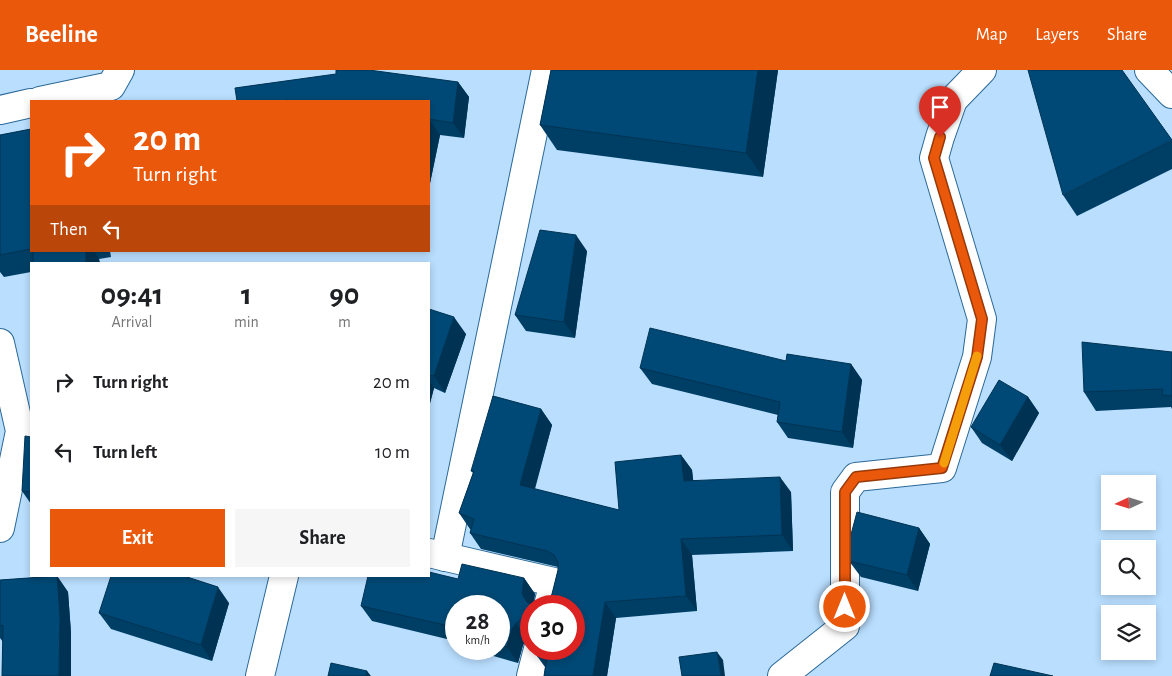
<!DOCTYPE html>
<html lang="en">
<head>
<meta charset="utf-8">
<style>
  body { margin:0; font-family:"Alegreya Sans",sans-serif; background:#f6f6f6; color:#202124; height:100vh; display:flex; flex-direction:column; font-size:19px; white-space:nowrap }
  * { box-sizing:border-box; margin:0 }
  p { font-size:16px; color:#757577 }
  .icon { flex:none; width:28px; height:28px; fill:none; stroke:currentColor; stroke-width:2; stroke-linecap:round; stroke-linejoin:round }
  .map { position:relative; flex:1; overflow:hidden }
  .drawer { position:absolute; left:30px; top:192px; width:400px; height:315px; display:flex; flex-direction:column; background:#fff; border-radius:0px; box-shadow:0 2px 8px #0003 }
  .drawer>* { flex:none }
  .banner { position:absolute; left:30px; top:30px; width:400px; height:152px; border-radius:0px; box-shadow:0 2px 8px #0003; background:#ea580c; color:#fff; overflow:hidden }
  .needle { width:32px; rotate:266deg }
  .buttons { position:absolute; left:1101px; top:405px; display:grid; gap:10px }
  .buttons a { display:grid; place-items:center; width:55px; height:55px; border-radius:0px; background:#fff; box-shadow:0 2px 8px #0003; font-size:25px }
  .speed { position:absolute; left:445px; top:525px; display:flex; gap:10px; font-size:25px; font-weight:700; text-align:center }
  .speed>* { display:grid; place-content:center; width:65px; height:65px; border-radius:50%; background:#fff; box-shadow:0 2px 8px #0003; line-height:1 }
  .speed small { font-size:12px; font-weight:400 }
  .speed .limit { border:8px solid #d22; background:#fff; color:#111 }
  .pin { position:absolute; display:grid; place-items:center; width:42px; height:42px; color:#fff; margin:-51px -21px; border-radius:50% 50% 50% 0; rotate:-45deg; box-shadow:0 0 5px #0007 }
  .pin .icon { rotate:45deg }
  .me { position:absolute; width:55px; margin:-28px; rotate:0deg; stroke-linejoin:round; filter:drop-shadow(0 0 4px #0008) }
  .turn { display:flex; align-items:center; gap:18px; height:105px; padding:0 20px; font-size:22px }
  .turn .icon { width:65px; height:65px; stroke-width:2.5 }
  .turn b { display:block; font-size:35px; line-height:42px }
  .then { display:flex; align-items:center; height:48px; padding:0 20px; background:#0003; gap:10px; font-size:19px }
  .eta { display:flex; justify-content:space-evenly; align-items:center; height:85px; text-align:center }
  .eta b { font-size:30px; font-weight:600; line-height:35px }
  .button { display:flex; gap:10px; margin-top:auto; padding:10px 20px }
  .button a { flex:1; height:58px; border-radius:0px; background:#ea580c; color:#fff; font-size:20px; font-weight:600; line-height:58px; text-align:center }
  .button a+a { background:#f6f6f6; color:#202124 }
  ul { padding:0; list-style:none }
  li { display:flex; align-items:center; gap:15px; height:70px; padding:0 20px }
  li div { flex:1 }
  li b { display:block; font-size:19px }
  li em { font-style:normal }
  header { display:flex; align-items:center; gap:30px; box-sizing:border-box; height:70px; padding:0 25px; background:#ea580c; color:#fff }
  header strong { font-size:24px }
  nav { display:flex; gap:28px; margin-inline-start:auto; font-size:18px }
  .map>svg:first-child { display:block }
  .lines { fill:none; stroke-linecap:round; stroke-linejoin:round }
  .minor-casing { stroke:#2b6998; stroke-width:30 }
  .minor { stroke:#fff; stroke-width:28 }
  .wall { fill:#003f65 }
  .shaded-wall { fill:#003353 }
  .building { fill:#004976; stroke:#003353 }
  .route-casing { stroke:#983908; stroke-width:12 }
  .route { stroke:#ea580c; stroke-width:9 }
  .slow { stroke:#f59e0b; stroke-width:9 }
</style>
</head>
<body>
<header>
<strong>Beeline</strong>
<nav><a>Map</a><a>Layers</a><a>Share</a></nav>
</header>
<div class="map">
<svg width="1172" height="606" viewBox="0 0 1172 606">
  <rect width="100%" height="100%" fill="#b9defe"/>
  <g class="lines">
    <defs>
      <g id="minor">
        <polyline points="1149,0 1172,24"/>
        <polyline points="40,31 111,16 120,0"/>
        <polyline points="0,40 31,33"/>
        <polyline points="0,273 20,361 0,458"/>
        <polyline points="429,483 554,512 548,536"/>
        <polyline points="445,487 546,0"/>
        <polyline points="260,606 284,506"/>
        <polyline points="531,606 538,579"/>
        <polyline points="782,606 845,556 845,422 856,407 942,398 977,287 982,249 934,88 940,67 953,30 982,0"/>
      </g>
    </defs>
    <use href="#minor" class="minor-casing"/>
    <use href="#minor" class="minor"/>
  </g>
  <g class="wall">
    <polygon points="551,0 778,0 763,107 557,80 540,55"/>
    <polygon points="458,12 469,27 464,68 440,65 429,118 429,31 237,31"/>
    <polygon points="31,59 31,181 110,181 111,187 99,189 100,194 31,194 31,202 4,207 0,202 0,65"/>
    <polygon points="1172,70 1172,99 1077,146 1063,125"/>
    <polygon points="587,181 575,268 526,261 515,245"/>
    <polygon points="429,239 466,264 445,323 434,318 429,337"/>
    <polygon points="1172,282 1172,339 1171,337 1096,341 1084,322"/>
    <polygon points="851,294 862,310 853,378 788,368 777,352 778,345 652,314 640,298"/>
    <polygon points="1028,327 1039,343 1012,391 982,373 971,357"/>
    <polygon points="541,339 552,355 535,419 619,440 681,385 692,400 693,410 791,422 793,481 692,485 697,541 616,548 607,606 544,606 545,597 537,586 574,579 531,536 531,566 527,568 523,575 518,593 469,579 499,579 499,536 456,536 456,575 455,575 451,570 372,551 361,536 458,509 524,508 535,524 533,535 541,535 549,531 552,524 558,500 558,497 481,479 470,463 471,460 470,459 459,443 473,403 471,401"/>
    <polygon points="31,367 31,434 22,421"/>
    <polygon points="919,458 930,474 918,521 861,507 849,491"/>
    <polygon points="57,506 68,522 71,563 71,606 2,606 3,572 0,568 0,510"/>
    <polygon points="229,533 212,591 111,559 99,543"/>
  </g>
  <g class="shaded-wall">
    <polygon points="758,0 778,0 763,107 746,83"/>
    <polygon points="458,12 469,27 464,68 453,53"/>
    <polygon points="429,49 440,65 429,118"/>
    <polygon points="576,165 587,181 575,268 564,252"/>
    <polygon points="86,181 94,181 99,189 100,194 86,194"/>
    <polygon points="454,247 466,264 445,323 434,306"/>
    <polygon points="851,294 862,310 853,378 842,362"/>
    <polygon points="429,311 434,318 429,337"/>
    <polygon points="1028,327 1039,343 1012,391 1000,375"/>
    <polygon points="541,339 552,355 531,431 520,415"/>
    <polygon points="681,385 692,400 695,426 684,411"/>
    <polygon points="780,407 791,422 793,481 782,465"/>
    <polygon points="919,458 930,474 918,521 907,505"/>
    <polygon points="681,469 692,485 697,541 686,526"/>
    <polygon points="57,506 68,522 71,563 71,606 59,606"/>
    <polygon points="524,508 535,524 533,536 531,539 522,524"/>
    <polygon points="218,517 229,533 212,591 201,575"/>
    <polygon points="605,532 616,548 607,606 593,606"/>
    <polygon points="516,553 527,568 523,575 518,593 507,577 512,559"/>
    <polygon points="717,582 723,590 725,606 721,606"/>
    <polygon points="367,601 371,606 366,606"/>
  </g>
  <g class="building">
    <polygon points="336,0 369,0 458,12 453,53 429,49 429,51 429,31 295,31 286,30 286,31 237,31 235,18 336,4"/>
    <polygon points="551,0 758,0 746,83 540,55"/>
    <polygon points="1028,0 1122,0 1172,70 1063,125"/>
    <polygon points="31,59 31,179 0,185 0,65"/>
    <polygon points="540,160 576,165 564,252 515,245"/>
    <rect x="33" y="181" width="53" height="13"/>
    <polygon points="429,239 454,247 434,306 429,305"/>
    <polygon points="650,258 786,291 787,284 851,294 842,362 777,352 780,332 640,298"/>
    <polygon points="1082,272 1172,282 1172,326 1162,325 1163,319 1084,322"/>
    <polygon points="999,310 1028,327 1000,375 971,357"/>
    <polygon points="493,326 541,339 520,415 619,440 615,392 681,385 684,411 780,407 782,465 681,469 686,526 605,532 593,606 544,606 547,588 537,586 539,579 574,579 574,536 531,536 531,548 523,548 516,553 512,559 507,577 499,575 499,536 456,536 456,563 444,559 445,555 361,536 368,506 429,506 429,502 458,509 462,494 524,508 522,524 527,532 533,535 541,535 549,531 552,524 558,500 558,492 554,485 547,481 470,463 474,449 459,443 474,401 471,401"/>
    <polygon points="25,366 31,367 31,422 22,421"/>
    <polygon points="857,442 919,458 907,505 849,491 849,472"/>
    <polygon points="57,506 60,547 59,606 2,606 3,555 0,556 0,510"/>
    <polygon points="111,506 184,506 218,517 201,575 99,543"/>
    <polygon points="717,582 721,606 682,606 679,587"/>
    <polygon points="331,593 367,601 366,606 328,606"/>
    <polygon points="994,593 1053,606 990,606"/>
  </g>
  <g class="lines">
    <defs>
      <polyline id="route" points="845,537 845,422 856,407 942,398 977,287 982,249 934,88 940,67"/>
    </defs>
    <use href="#route" class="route-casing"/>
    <use href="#route" class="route"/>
    <polyline class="slow" points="944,393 977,286"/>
  </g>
</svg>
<div class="buttons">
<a><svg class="needle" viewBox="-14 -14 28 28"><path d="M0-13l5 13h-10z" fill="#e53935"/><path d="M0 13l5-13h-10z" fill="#757577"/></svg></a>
<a><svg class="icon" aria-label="search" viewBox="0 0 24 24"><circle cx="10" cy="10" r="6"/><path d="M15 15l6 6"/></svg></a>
<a><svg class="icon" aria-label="layers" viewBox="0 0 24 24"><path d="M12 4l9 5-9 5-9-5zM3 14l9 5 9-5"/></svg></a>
</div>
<div class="speed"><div>28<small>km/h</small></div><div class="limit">30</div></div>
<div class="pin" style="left:940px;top:67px;background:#d93025"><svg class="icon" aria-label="arrive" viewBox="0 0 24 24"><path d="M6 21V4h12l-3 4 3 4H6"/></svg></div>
<svg class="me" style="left:845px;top:537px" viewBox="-20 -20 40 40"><circle r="17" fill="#ea580c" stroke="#fff" stroke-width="3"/><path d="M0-11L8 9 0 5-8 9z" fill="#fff"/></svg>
<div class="banner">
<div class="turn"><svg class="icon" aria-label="right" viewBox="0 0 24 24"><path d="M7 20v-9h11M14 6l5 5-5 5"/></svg><div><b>20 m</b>Turn right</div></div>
<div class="then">Then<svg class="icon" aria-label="left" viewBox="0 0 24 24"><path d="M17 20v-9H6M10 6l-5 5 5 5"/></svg></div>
</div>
<section class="drawer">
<div class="eta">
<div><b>09:41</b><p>Arrival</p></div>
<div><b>1</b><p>min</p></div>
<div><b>90</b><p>m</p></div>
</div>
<ul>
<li><svg class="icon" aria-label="right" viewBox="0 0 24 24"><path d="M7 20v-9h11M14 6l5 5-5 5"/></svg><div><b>Turn right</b></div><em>20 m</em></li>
<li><svg class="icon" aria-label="left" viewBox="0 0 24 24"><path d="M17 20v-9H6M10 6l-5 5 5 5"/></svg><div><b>Turn left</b></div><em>10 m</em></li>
</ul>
<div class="button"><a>Exit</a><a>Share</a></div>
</section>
</div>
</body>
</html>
